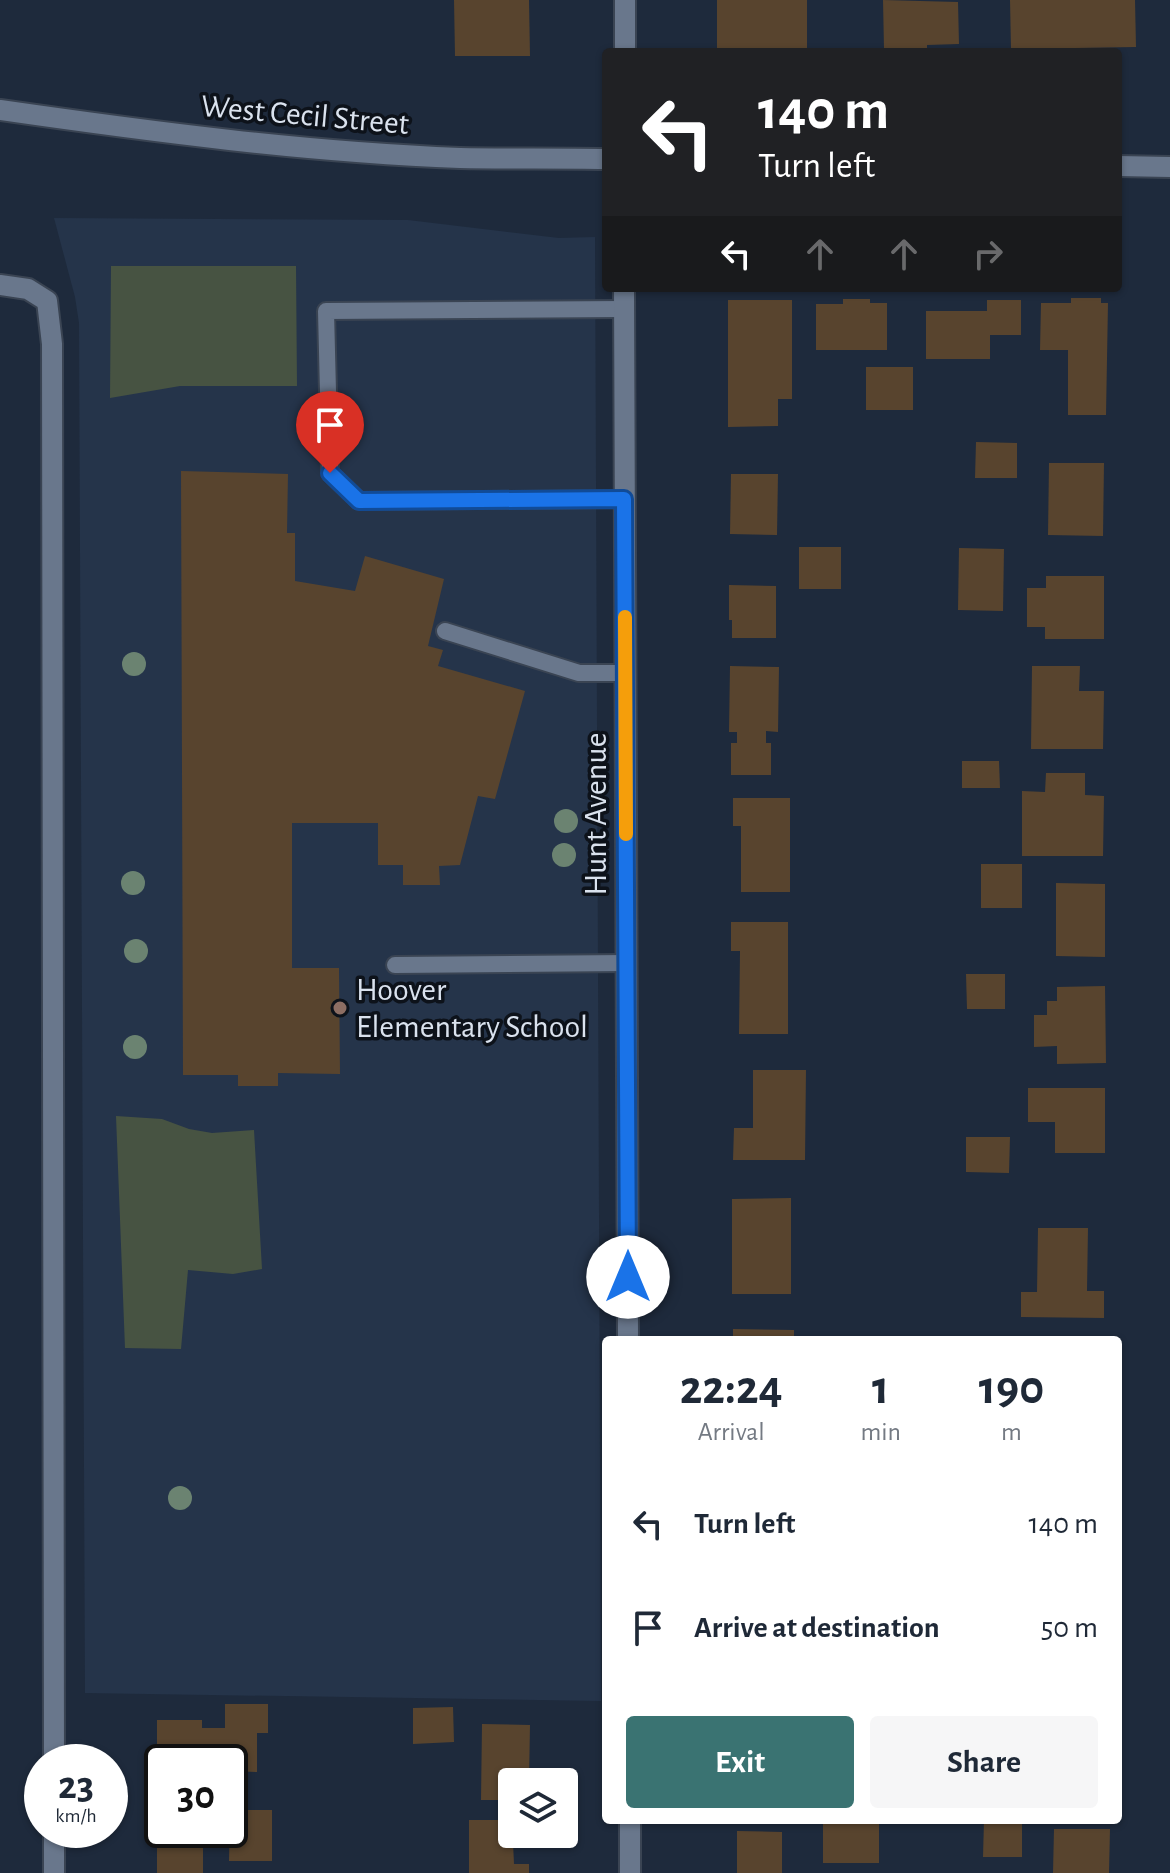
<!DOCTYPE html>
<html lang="en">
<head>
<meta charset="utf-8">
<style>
  body { margin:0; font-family:"Alegreya Sans",sans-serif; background:#f6f6f7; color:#1f2937; height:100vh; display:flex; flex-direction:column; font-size:30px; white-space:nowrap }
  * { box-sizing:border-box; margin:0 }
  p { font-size:26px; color:#747a83 }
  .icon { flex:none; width:44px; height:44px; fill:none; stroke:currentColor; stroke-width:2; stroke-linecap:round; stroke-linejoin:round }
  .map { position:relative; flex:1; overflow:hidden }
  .sheet { position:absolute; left:602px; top:1336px; width:520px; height:488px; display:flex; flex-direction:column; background:#fff; border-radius:8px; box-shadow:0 2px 6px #0004 }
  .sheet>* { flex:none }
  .guide { position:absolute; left:602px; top:48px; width:520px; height:244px; border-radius:8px; box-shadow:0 2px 6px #0004; background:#202124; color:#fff; overflow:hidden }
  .controls { position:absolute; left:498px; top:1768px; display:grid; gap:16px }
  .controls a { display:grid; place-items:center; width:80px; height:80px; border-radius:8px; background:#fff; box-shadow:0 2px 6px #0004; font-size:40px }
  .speed { position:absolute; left:24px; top:1744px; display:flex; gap:16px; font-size:40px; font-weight:700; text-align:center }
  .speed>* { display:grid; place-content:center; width:104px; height:104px; border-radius:50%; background:#fff; box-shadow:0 2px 6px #0004; line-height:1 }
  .speed small { font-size:20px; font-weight:400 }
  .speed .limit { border:4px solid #111; border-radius:12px; background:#fff; color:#111 }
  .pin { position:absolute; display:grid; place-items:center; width:68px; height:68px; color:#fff; margin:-82px -34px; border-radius:50% 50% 50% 0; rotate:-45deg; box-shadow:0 0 8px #0007 }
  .pin .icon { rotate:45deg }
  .me { position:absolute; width:88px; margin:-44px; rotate:0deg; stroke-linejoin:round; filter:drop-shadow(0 0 6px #0008) }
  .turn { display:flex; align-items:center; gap:28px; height:168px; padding:0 24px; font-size:36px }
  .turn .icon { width:104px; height:104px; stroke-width:2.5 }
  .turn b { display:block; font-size:56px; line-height:68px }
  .lanes { display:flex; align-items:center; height:76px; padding:0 24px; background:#0003; justify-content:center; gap:40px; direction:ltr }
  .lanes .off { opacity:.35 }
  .eta { display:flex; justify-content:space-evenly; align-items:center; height:136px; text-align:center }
  .eta b { font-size:48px; font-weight:700; line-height:56px }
  .button { display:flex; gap:16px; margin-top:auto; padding:16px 24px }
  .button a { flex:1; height:92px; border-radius:8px; background:#3a7372; color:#fff; font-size:32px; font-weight:700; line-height:92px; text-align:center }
  .button a+a { background:#f6f6f7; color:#1f2937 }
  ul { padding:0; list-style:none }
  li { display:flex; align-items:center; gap:24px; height:104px; padding:0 24px }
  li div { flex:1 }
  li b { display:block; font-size:30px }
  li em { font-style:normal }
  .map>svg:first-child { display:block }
  .built { fill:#25344a }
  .green { fill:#475342 }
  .building { fill:#58442e }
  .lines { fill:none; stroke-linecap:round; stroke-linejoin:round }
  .service-casing { stroke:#3a4453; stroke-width:20 }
  .minor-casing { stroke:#3a4453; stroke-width:24 }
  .secondary-casing { stroke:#3a4453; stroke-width:24 }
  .service { stroke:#69778c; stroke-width:16 }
  .minor { stroke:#69778c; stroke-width:20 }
  .secondary { stroke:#69778c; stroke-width:20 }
  .tree { fill:#6b8371 }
  .route-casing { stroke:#114b97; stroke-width:20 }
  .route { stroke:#1a73e8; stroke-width:14 }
  .slow { stroke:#f59e0b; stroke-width:14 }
  .education-dot { fill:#8d6e63; stroke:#0d121a; stroke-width:3 }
  .labels { text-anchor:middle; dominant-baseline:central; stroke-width:7; stroke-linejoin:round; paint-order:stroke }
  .street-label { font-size:32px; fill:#dae2ee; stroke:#0d121a }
  .poi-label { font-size:32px; fill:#dae2ee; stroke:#0d121a; text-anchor:start }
</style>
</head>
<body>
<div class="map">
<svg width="1170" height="1873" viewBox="0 0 1170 1873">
  <rect width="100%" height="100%" fill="#1e2a3c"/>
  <polygon class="built" points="54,218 408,220 559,238 595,237 601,1701 85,1693 79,323 75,297"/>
  <g class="green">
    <polygon points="111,266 296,266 297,386 180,386 110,398"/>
    <polygon points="116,1116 162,1119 189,1129 212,1133 254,1130 262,1269 233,1274 188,1270 181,1349 125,1348"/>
  </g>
  <g class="building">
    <polygon points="454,0 529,0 530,56 455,56"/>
    <rect x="717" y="0" width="90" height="52"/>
    <polygon points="883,0 958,2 959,44 927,45 927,49 884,49"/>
    <polygon points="1010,0 1135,0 1136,47 1011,49"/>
    <polygon points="1071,298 1101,298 1101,303 1108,303 1106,415 1068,415 1068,350 1040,350 1041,303 1071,303"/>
    <polygon points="843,299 870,299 870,303 887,303 887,350 816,350 816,304 843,304"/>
    <polygon points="728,300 792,300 792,399 778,399 778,426 728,427"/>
    <polygon points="987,300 1021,300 1021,335 990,335 990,359 926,359 926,311 987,311"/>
    <rect x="866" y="367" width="47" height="43"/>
    <polygon points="976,442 1017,443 1017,478 975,478"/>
    <polygon points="1049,463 1104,463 1103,536 1048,535"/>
    <polygon points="181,471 288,474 287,533 295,533 295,581 355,591 365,556 444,579 428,646 443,650 438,666 525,691 495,799 478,796 460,865 439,866 440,885 403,885 403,865 378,865 378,823 292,823 292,968 339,968 340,1074 278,1073 278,1086 238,1086 238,1075 183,1075"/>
    <polygon points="731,474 778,474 777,535 730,534"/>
    <rect x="799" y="547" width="42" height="42"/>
    <polygon points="959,548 1004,549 1003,611 958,610"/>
    <polygon points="1046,576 1104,576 1104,639 1045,639 1045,627 1027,627 1027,588 1046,588"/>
    <polygon points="729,585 776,586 776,638 732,638 732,620 729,620"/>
    <polygon points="730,666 779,667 778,732 766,731 766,743 771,743 771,775 731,775 731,743 737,743 737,732 729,732"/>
    <polygon points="1032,666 1080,666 1079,691 1104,691 1103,749 1031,749"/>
    <polygon points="962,761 999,761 1000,788 962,788"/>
    <polygon points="1046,773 1085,773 1085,795 1104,796 1103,856 1022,856 1022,791 1045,792"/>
    <polygon points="733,798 790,798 790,892 741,892 741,826 733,826"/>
    <rect x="981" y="864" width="41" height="44"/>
    <polygon points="1056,883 1105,884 1105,957 1056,956"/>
    <polygon points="731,922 788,922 788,1034 739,1034 740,951 731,951"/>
    <polygon points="966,974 1005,974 1005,1009 967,1009"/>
    <polygon points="1105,986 1106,1063 1057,1064 1057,1046 1034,1047 1034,1015 1047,1015 1047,1001 1057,1001 1057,987"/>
    <polygon points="753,1070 806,1070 805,1160 733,1160 734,1128 753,1128"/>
    <polygon points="1028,1088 1105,1088 1105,1153 1055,1153 1055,1122 1028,1122"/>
    <polygon points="966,1137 1010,1137 1009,1173 966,1172"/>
    <polygon points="791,1198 791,1294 732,1294 732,1199"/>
    <polygon points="1038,1228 1088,1228 1087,1291 1104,1291 1104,1318 1021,1317 1021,1292 1037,1292"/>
    <polygon points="733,1329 794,1330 794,1340 733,1340"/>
    <polygon points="225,1704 268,1704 268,1733 257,1733 257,1772 230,1771 230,1762 162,1762 162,1797 157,1797 157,1720 202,1720 202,1728 225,1728"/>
    <polygon points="453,1707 454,1742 413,1744 413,1708"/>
    <polygon points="482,1724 530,1725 529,1782 512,1782 512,1800 481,1800"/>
    <polygon points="230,1810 272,1810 272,1861 229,1861"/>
    <polygon points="469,1820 512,1820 514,1864 529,1864 529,1873 469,1873"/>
    <rect x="823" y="1820" width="56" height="43"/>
    <polygon points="984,1820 1022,1820 1022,1857 983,1857"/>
    <polygon points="1054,1829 1110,1829 1109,1873 1053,1873"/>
    <rect x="157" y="1831" width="46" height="42"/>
    <polygon points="737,1831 782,1832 782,1873 737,1873"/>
  </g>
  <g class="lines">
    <defs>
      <g id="service">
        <polyline points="624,309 326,311 330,473 359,501 624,499"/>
        <polyline points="445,631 579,673 625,673"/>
        <polyline points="395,965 627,963"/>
      </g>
      <g id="minor">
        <polyline points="625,0 625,52"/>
        <polyline points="0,285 28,289 47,301 52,344 54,1762"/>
        <polyline points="624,288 628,1340"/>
        <polyline points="630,1820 630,1873"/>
        <polyline points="54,1830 54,1873"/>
      </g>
      <g id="secondary">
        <path d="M0 110C153 132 306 152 460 158 509 159 557 158 606 159"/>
        <polyline points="1118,166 1170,167"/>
      </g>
    </defs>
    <use href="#service" class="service-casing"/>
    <use href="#minor" class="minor-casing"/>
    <use href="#secondary" class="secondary-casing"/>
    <use href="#service" class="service"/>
    <use href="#minor" class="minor"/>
    <use href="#secondary" class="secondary"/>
  </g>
  <g class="tree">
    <circle cx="134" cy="664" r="12"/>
    <circle cx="566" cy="821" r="12"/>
    <circle cx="564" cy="855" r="12"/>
    <circle cx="133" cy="883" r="12"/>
    <circle cx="136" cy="951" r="12"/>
    <circle cx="135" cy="1047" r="12"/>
    <circle cx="180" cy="1498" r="12"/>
  </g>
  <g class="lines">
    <defs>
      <polyline id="route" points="330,473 359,501 624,499 628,1277"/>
    </defs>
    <use href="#route" class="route-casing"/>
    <use href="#route" class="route"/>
    <polyline class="slow" points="625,617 626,834"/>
  </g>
  <circle class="education-dot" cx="340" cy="1008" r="8"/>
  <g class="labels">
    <g class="street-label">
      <text transform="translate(305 115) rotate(5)">West Cecil Street</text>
      <text transform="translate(596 814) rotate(-90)">Hunt Avenue</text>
    </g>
    <g class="poi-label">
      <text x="356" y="990">Hoover<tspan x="356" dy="37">Elementary School</tspan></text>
    </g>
  </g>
</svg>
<div class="controls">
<a><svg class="icon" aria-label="layers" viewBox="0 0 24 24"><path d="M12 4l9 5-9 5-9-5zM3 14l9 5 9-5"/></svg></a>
</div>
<div class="speed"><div>23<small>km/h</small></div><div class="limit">30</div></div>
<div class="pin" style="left:330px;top:473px;background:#d93025"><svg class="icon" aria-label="arrive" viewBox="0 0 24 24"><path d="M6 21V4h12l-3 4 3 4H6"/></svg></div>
<svg class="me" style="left:628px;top:1277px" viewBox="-20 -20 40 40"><circle r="19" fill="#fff"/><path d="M0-13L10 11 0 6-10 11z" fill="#1a73e8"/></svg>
<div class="guide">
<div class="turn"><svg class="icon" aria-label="left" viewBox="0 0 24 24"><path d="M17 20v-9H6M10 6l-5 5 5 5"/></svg><div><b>140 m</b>Turn left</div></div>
<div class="lanes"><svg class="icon" aria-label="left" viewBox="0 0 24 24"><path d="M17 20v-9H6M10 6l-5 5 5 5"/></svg><svg class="icon off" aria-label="ahead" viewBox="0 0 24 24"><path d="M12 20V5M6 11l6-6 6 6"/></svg><svg class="icon off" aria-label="ahead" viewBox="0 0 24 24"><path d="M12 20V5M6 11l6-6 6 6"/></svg><svg class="icon off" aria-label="right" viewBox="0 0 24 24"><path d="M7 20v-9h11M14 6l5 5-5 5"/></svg></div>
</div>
<section class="sheet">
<div class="eta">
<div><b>22:24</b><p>Arrival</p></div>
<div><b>1</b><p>min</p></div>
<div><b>190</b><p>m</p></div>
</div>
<ul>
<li><svg class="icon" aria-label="left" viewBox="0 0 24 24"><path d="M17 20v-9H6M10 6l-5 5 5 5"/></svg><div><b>Turn left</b></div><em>140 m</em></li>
<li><svg class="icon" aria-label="arrive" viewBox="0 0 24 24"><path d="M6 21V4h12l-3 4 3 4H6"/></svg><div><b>Arrive at destination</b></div><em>50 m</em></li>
</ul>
<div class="button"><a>Exit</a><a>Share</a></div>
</section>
</div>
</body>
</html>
